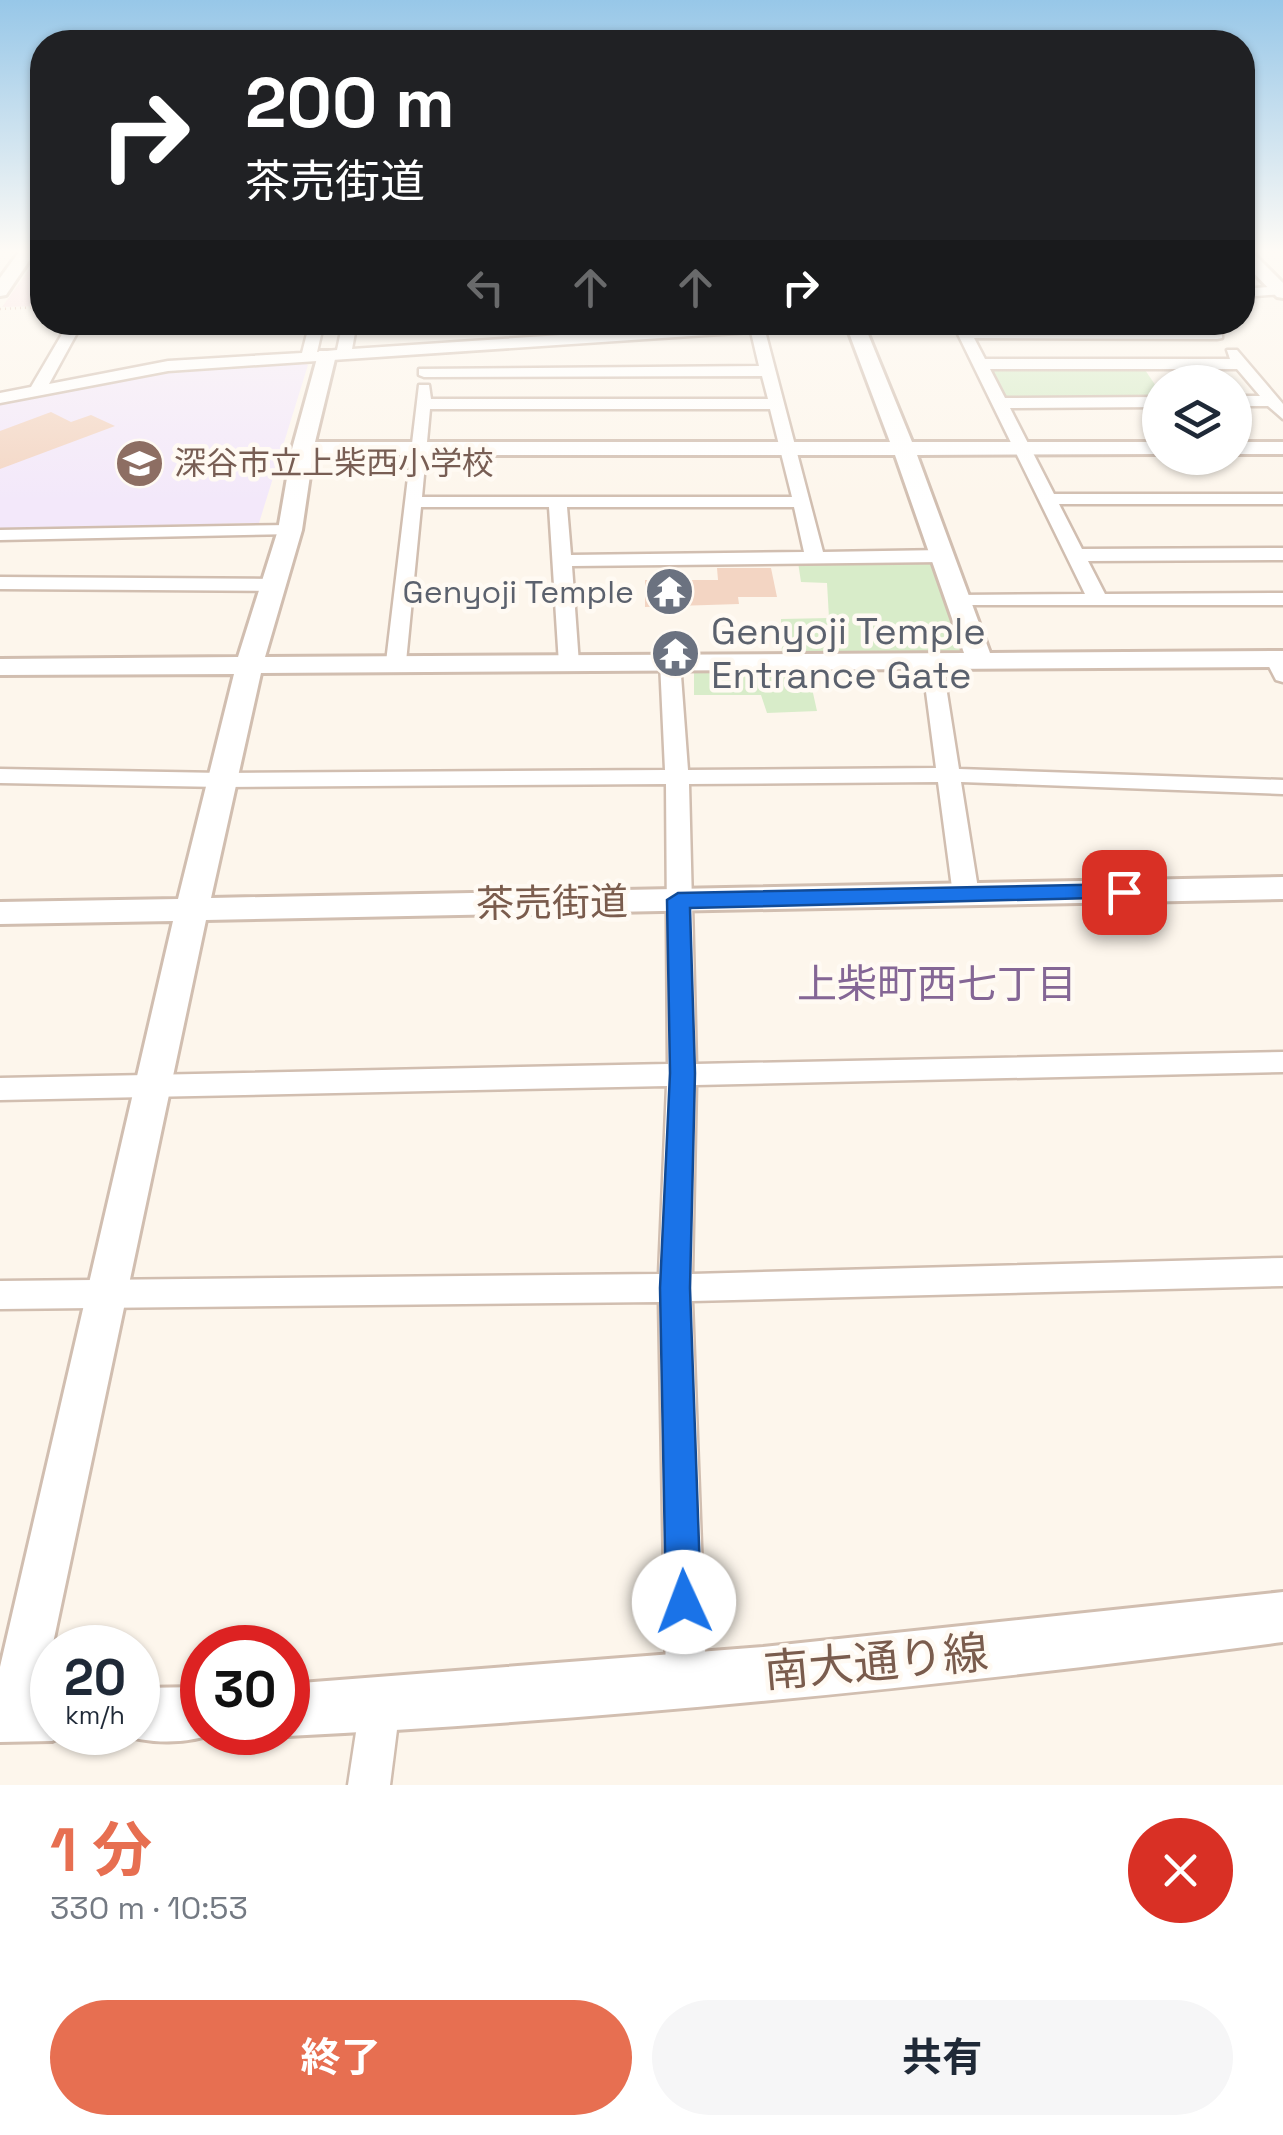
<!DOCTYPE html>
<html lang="ja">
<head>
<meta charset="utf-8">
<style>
  body { margin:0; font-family:"Space Grotesk","Noto Sans JP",sans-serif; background:#f6f6f7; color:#1f2937; height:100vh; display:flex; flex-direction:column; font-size:38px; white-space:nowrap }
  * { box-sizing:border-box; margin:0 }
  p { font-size:32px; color:#747a83 }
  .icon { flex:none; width:55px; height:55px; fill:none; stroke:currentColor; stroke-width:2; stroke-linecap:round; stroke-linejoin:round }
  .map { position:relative; height:1785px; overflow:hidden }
  .sheet { display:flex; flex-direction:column; background:#fff; flex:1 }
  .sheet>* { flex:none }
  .top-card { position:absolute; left:30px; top:30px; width:1225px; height:305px; border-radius:40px; box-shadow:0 2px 8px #0004; background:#202124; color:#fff; overflow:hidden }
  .controls { position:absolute; left:1142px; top:365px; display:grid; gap:20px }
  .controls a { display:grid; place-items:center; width:110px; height:110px; border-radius:50%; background:#fff; box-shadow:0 2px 8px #0004; font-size:50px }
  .speed { position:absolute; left:30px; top:1625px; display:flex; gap:20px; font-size:50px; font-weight:700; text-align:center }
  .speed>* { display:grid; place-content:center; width:130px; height:130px; border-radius:50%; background:#fff; box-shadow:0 2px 8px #0004; line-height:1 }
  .speed small { font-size:25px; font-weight:400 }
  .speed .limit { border:15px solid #d22; background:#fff; color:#111 }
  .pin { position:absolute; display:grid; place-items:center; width:85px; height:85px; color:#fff; margin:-42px; border-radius:20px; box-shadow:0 5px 15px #0006 }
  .me { position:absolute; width:110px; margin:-55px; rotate:358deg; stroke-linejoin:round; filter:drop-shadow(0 0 8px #0008) }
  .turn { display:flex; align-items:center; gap:35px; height:210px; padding:0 50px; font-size:45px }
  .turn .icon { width:130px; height:130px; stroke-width:2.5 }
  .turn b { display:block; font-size:70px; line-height:85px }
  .lanes { display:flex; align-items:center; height:95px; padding:0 50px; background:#0003; justify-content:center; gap:50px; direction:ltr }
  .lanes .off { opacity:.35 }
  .round { display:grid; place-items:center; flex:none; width:105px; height:105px; border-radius:52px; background:#f6f6f7 }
  .overview { display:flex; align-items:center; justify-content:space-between; height:170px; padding:0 50px }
  h1 { font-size:60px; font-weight:700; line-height:75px; color:#e76f51 }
  .primary-button { display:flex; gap:20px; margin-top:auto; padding:20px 50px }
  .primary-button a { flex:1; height:115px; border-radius:60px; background:#e76f51; color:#fff; font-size:40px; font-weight:700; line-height:115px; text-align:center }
  .primary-button a+a { background:#f6f6f7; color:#1f2937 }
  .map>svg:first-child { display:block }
  .education { fill:#f3e8fa }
  .medical { fill:#fbdfe3 }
  .green { fill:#d8ecc9 }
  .building { fill:#f3d5c3 }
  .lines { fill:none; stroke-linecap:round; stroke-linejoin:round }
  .minor-casing { stroke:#d1beb0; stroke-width:5 }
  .tertiary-casing { stroke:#d1beb0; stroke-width:6 }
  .path { stroke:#d9b8a5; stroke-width:2.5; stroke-dasharray:1 4; stroke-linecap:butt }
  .minor { fill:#fff; fill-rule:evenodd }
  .tertiary { fill:#fff; fill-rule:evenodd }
  .route { fill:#1a73e8; stroke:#114b97; stroke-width:2.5 }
  .labels { text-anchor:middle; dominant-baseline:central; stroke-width:9; stroke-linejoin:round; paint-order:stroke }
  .far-education-label { font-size:32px; fill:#785e54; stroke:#fffaf3; text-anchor:start }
  .far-worship-label { font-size:32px; fill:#5b616d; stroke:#fffaf3; text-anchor:end }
  .worship-label { font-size:38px; fill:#5b616d; stroke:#fffaf3; text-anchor:start }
  .street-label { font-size:38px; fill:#7a5c4d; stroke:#fffaf3 }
  .neighbourhood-label { font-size:40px; fill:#846695; stroke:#fffaf3 }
  .near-street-label { font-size:45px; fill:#7a5c4d; stroke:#fffaf3 }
</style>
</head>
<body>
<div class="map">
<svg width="1283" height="1785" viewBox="0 0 1283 1785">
  <rect width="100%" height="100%" fill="#fdf6ec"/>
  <polygon class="education" points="302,361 308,365 259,523 0,529 0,404 188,369"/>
  <polygon class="medical" points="42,252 42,306 2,307"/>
  <g class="green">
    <polygon points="977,364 1141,364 1160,392 1160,402 998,403"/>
    <polygon points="936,560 969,655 782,657 781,619 829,618 827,583 801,582 798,562"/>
    <polygon points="807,666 817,711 767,713 761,695 694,695 694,667"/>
  </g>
  <g class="building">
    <polygon points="51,412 71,422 91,415 115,426 0,469 0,431"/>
    <polygon points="717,568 771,568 777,597 738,597 739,604 645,607 645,580 718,580"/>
  </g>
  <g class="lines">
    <defs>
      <g id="minor">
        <polygon points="1283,286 1283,294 1242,297 1242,289"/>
        <path d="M158 322 151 326 78 331 49 384 168 361 302 353 310 322H324L317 352 337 350 343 322H357L352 349 757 322H836L765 331 823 552 943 550 952 556 943 562 572 566 579 664 569 670 559 664 549 507H421L406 662 403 666H389L386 662 419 385H429L431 399H768L762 376 424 377 419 375V369L759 366 751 332 168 371 0 403V393L31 387 68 324ZM430 409H770L792 497H422ZM567 507H794L804 552 571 555Z"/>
        <polygon points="952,322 966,322 970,330 1222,332 1222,338 1217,339 974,338 985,359 1230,359 1227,350 1237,350 1283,404 1283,419 1268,406 1235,406 1235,396 1260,396 1237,369 990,369 1005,398 1160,397 1160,407 1010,408 1054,494 1283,494 1283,504 1059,504 1082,549 1283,548 1283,560 1088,561 1105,594 1283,593 1283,605 952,605 952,597 959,595 1085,594"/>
        <polygon points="290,525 299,530 296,534 0,540 0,530"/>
        <polygon points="0,577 274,579 284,585 274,591 0,589"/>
        <polygon points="1275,653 1283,656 1283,682 1276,680 1265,659"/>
        <polygon points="932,655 942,661 959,769 1283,780 1283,794 961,782 979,895 966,903 953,895 938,782 689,784 696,1064 1283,1052 1283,1072 696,1085 692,1274 1283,1258 1283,1286 692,1301 706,1680 700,1694 686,1700 672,1694 666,1680 659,1302 0,1309 0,1281 659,1274 667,1086 0,1100 0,1078 668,1064 666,784 222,787 0,783 0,769 222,773 665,770 660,662 670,656 680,662 688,770 936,768 922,661"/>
        <polygon points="380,1686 394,1692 400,1706 390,1785 348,1785 360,1706 366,1692"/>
      </g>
      <g id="tertiary">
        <polygon points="19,252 35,252 6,295 0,296 0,278"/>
        <polygon points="1242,252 1252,252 1283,283 1283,298 1277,297 1242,261"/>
        <path d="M845 322H863L912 442H1160V454L917 455 990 653 1283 651V667L261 673 211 898 1283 877V899L206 920 52 1648 47 1689H52V1732H71L52 1741 0 1742V1667L173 921 0 924V902L178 899 234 674 0 675V659L238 657 278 530 292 449 319 351H333L336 355 315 442H890ZM313 455H895L964 653 265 657 302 530Z"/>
        <rect x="1235" y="442" width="48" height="12"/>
        <path d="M1283 1592V1642C953 1685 620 1719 288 1736L279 1732H288V1684L763 1647Z"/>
        <path d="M202 1687V1732H218C190 1744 148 1745 119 1733L138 1732V1688Z"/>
      </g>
    </defs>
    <use href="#minor" class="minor-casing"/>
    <use href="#tertiary" class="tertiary-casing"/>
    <polyline class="path" points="0,309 42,307"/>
    <use href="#minor" class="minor"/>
    <use href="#tertiary" class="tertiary"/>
  </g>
  <linearGradient id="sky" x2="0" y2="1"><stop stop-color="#97c7e8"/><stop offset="0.5" stop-color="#fefbf6"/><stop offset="1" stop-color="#fefbf6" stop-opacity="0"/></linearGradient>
  <rect width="1283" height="502" fill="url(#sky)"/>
  <polygon class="route" points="1124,884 1133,886 1136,892 1133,897 690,908 695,1073 690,1288 701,1602 696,1614 684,1619 671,1614 666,1602 660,1288 670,1073 667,900 678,893"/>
  <defs>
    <symbol id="school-disc" viewBox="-11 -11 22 22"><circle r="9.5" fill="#8d6e63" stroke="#fffaf3"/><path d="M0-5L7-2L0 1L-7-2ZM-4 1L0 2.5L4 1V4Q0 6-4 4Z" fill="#fff"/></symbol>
    <symbol id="temple-disc" viewBox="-11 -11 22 22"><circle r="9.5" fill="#6b7280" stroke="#fffaf3"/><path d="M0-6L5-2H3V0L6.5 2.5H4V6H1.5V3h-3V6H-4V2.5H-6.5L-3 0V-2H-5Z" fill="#fff"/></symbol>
  </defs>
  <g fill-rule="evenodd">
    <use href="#school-disc" x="112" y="436" width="55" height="55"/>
    <use href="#temple-disc" x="642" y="564" width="55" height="55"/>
    <use href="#temple-disc" x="648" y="626" width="55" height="55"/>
  </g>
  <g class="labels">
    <g class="far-education-label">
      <text x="174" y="463">深谷市立上柴西小学校</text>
    </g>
    <g class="far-worship-label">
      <text x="634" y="592">Genyoji Temple</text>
    </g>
    <g class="worship-label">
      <text x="711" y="631">Genyoji Temple<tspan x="711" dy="44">Entrance Gate</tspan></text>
    </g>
    <g class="street-label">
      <text transform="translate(552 903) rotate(-1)">茶売街道</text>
    </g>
    <g class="neighbourhood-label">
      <text x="937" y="984">上柴町西七丁目</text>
    </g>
    <g class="near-street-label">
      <text transform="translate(876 1662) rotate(-5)">南大通り線</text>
    </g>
  </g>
</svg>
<div class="controls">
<a><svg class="icon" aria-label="layers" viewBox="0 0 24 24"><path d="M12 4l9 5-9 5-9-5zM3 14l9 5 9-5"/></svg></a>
</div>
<div class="speed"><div>20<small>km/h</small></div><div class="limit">30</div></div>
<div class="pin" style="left:1124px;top:892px;background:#d93025"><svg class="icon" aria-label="arrive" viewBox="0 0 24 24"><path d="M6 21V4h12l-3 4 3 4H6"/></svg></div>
<svg class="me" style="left:684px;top:1602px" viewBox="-20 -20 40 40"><circle r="19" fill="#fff"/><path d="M0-13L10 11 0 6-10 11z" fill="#1a73e8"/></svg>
<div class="top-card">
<div class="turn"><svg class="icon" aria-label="right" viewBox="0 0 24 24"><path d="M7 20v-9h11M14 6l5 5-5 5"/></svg><div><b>200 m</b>茶売街道</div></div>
<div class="lanes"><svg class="icon off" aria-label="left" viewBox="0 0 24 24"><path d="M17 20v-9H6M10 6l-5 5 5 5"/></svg><svg class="icon off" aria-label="ahead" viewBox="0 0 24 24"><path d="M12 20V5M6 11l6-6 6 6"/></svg><svg class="icon off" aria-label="ahead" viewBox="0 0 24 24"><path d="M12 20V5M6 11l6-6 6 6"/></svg><svg class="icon" aria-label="right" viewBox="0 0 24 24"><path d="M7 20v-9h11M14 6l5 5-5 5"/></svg></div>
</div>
</div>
<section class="sheet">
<div class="overview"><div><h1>1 分</h1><p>330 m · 10:53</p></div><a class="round" style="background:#d93025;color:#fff"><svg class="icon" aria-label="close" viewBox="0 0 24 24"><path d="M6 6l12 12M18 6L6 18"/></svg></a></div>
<div class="primary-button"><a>終了</a><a>共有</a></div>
</section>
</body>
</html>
